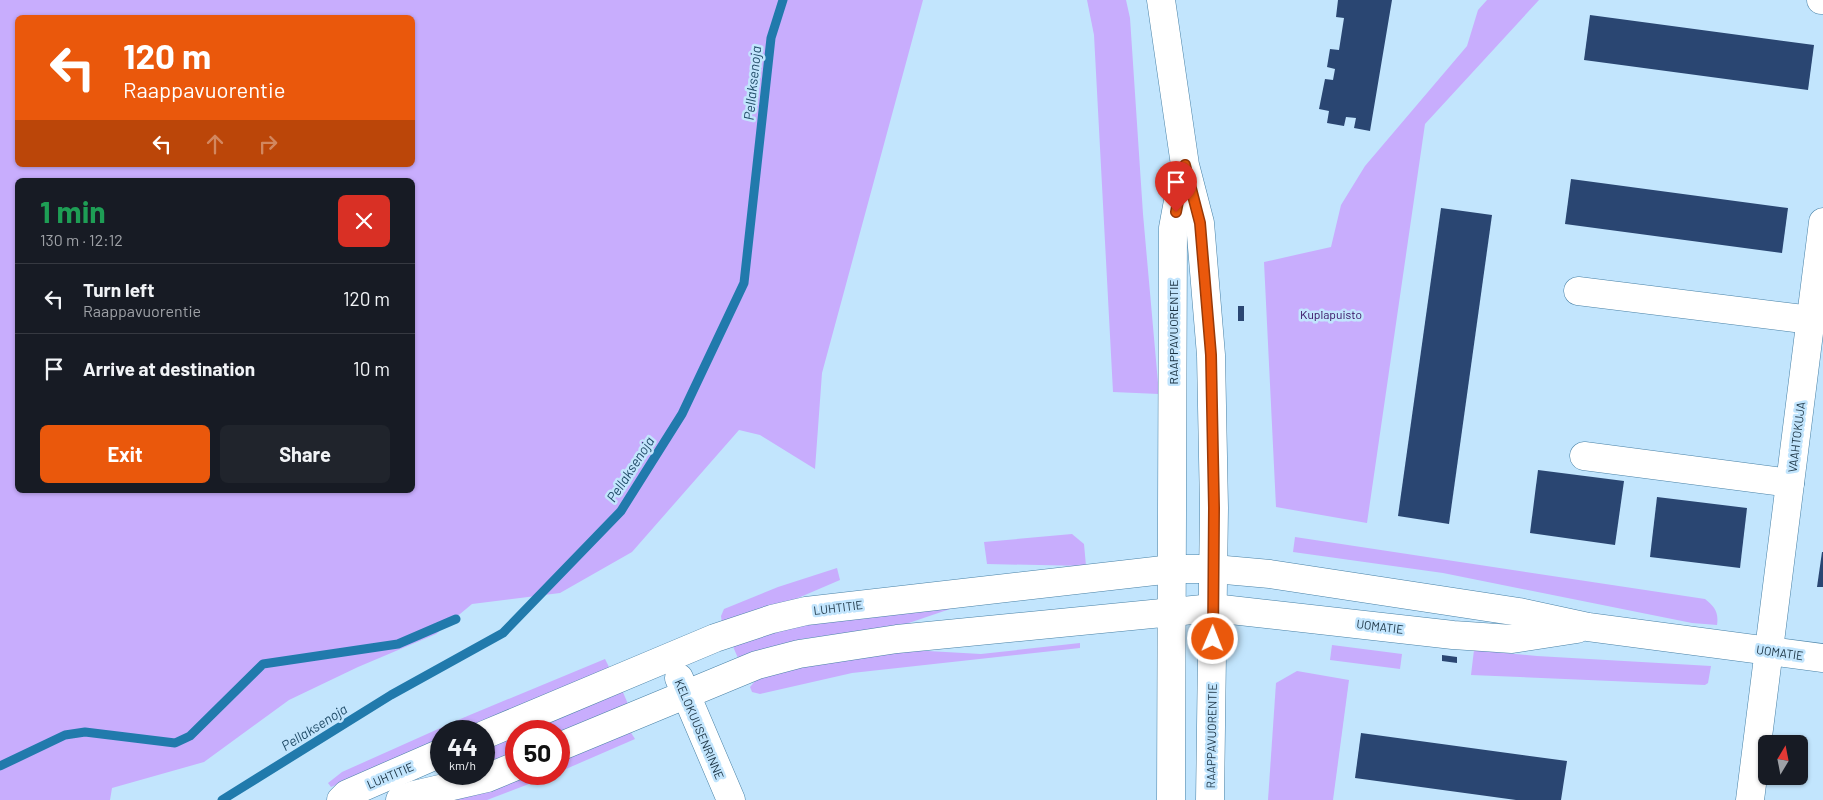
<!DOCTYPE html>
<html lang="en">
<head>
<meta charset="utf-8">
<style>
  body { margin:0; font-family:Barlow,sans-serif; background:#20242c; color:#f1f3f6; height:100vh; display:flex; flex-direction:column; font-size:19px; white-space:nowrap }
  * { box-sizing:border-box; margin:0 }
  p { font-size:16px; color:#9ea1a6 }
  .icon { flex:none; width:28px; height:28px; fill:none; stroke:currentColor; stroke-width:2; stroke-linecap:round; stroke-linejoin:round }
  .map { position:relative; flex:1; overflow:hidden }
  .details { position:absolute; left:15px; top:178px; width:400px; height:315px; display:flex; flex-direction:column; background:#171b24; border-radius:8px; box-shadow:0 1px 4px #0004 }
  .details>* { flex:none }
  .guide { position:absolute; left:15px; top:15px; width:400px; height:152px; border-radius:8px; box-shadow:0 1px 4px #0004; background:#ea580c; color:#fff; overflow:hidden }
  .needle { width:32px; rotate:10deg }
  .fabs { position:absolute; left:1758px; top:735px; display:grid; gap:10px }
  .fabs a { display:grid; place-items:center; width:50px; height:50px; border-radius:8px; background:#171b24; box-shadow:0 1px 4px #0004; font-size:25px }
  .speed { position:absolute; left:430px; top:720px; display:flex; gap:10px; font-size:25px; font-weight:700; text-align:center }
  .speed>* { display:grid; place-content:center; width:65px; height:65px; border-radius:50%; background:#171b24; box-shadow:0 1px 4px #0004; line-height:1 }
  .speed small { font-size:12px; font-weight:400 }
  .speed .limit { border:8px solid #d22; background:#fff; color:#111 }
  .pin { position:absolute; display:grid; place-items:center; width:42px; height:42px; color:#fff; margin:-51px -21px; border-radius:50% 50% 50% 0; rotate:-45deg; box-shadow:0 0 5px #0007 }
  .pin .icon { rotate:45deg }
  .me { position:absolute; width:55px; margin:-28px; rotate:1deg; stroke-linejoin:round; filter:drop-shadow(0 0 4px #0008) }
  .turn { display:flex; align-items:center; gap:18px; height:105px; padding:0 25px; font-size:22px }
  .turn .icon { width:65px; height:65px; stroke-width:2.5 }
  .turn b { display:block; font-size:35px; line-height:42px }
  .lanes { display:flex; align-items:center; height:48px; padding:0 25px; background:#0003; justify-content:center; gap:25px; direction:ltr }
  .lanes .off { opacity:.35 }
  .round { display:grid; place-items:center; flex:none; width:52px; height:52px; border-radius:8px; background:#20242c }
  .headline { display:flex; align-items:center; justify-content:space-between; height:85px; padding:0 25px }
  h1 { font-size:30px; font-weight:700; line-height:38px; color:#1e9e55 }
  .cta { display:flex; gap:10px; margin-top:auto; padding:10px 25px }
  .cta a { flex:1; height:58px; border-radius:8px; background:#ea580c; color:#fff; font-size:20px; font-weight:700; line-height:58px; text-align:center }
  .cta a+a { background:#20242c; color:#f1f3f6 }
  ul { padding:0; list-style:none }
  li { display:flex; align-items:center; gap:15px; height:70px; padding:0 25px; border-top:1px solid #363941 }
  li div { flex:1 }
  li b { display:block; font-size:19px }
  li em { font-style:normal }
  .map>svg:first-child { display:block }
  .green { fill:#c8adfd; fill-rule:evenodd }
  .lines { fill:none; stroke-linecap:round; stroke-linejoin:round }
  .stream { stroke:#217aac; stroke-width:9 }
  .building { fill:#2a4672 }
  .minor-casing { stroke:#4881a6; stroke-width:29 }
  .major-casing { stroke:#4881a6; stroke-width:29 }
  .minor { stroke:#fff; stroke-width:28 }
  .major { stroke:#fff; stroke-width:28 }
  .route-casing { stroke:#983908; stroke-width:12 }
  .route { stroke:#ea580c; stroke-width:9 }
  .labels { text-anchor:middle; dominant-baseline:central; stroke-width:5; stroke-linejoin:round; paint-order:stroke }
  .park-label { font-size:12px; fill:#350c5f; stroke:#c2e5fd }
  .street-label { font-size:12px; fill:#1a3242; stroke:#c2e5fd }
  .water-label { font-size:14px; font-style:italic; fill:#234e6a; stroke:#c2e5fd }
</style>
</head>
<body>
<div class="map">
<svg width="1823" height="800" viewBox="0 0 1823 800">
  <rect width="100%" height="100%" fill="#c2e5fd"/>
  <g class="green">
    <path d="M0 0H923L822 373 815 469 760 435 739 430 632 552 560 593 472 604 436 634 358 667 289 700 204 762 112 788 110 800H0ZM18 18H412V165H18ZM18 180H412V490H18Z"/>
    <polygon points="1087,0 1126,0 1130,18 1143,214 1159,394 1113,392 1094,35"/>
    <polygon points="1487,0 1539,0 1425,124 1367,523 1276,507 1264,262 1331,247 1341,205 1365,166 1467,46 1478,10"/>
    <polygon points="1072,534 1084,544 1086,566 987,564 984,542"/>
    <path d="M1295 537 1705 599C1714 606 1719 612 1717 625L1692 623 1443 573 1293 552Z"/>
    <polygon points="837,568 840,580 791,601 722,623 721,616 724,609 778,587"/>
    <polygon points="948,602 950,609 903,625 802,639 738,658 731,642 797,623"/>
    <polygon points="1080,643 1080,648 852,673 760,694 752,692 750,687 760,675 842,656 910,650 981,654"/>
    <polygon points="1332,645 1402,654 1400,669 1330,660"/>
    <polygon points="1474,650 1537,656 1711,666 1708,683 1705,685 1471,675"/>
    <polygon points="605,659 609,667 608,670 462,731 441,731 441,740 331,787 328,783 342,772 465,717"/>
    <polygon points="1297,671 1349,680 1333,800 1268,800 1276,683"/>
    <polygon points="622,690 628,704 559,733 559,731 524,731"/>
    <polygon points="628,728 635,739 559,772 559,759"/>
    <polygon points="516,735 516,751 484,764 484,748"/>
    <polygon points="523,774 555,774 487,800 441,800"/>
  </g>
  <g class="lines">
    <g class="stream">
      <polyline points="0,766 65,735 85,732 175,743 190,736 263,664 398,644 456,619"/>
      <polyline points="222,800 391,695 503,633 621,511 682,414 744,283 771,38 783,0"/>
    </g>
  </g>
  <g class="building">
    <polygon points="1338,0 1392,0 1370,131 1354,128 1356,118 1346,117 1344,126 1327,123 1329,111 1319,109 1325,79 1333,80 1335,69 1327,67 1330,49 1339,50 1344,18 1336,17"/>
    <polygon points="1590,15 1814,45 1808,90 1584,60"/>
    <polygon points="1571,179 1788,208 1782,253 1565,224"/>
    <polygon points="1441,208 1492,215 1449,524 1398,516"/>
    <rect x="1238" y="306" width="6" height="15"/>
    <polygon points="1538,470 1624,481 1615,545 1530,533"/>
    <polygon points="1657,497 1747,508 1740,568 1650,557"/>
    <polygon points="1822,552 1823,552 1823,587 1817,587"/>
    <polygon points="1442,655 1457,657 1457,663 1442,661"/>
    <polygon points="1361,733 1567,761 1561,800 1516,800 1355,778"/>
  </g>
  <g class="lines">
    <defs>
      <g id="minor">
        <polyline points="1821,0 1823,0"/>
        <polyline points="1578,291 1811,320"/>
        <polyline points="1584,456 1790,483"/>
        <polyline points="679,678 731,800"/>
        <polyline points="484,735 715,638 772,619 806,611 1172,569 1214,569 1270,574 1519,612 1588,627 1823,658"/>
        <polyline points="559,747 757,665 799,654 897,639 1213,608 1453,635 1512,639 1577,629"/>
        <polyline points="341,800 347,794 441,753"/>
        <polyline points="400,800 414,795 487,778 516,766"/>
        <polyline points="1750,800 1823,222"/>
      </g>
      <g id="major">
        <polyline points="1161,0 1185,165 1200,223 1211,355 1214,508 1210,800"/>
        <polyline points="1171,800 1173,228 1183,174"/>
      </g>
    </defs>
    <use href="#minor" class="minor-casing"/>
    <use href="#major" class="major-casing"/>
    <use href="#minor" class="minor"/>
    <use href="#major" class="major"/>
  </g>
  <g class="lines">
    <defs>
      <polyline id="route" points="1176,212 1185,165 1200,223 1211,355 1214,508 1213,639"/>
    </defs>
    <use href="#route" class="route-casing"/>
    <use href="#route" class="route"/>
  </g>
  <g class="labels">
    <g class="park-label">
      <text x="1331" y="314">Kuplapuisto</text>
    </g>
    <g class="street-label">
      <text transform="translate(1173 332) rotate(-90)">RAAPPAVUORENTIE</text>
      <text transform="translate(1796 437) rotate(-83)">VAAHTOKUJA</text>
      <text transform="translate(838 607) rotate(-7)">LUHTITIE</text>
      <text transform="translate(1380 626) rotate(7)">UOMATIE</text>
      <text transform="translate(1780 652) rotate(8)">UOMATIE</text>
      <text transform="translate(700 729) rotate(67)">KELOKUUSENRINNE</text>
      <text transform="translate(1211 736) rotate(-89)">RAAPPAVUORENTIE</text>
      <text transform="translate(390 775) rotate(-23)">LUHTITIE</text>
    </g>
    <g class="water-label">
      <text transform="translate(752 83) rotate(-84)">Pellaksenoja</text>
      <text transform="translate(630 469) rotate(-57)">Pellaksenoja</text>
      <text transform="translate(314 727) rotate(-32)">Pellaksenoja</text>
    </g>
  </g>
</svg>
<div class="fabs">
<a><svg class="needle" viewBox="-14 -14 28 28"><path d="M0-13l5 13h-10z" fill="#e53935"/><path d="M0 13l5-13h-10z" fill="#9ea1a6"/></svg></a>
</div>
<div class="speed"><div>44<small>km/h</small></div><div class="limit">50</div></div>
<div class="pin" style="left:1176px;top:212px;background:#d93025"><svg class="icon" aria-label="arrive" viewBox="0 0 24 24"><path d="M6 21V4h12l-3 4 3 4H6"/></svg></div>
<svg class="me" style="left:1213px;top:639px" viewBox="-20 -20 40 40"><circle r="17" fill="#ea580c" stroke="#fff" stroke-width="3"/><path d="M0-11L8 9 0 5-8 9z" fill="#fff"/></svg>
<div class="guide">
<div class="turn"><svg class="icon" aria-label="left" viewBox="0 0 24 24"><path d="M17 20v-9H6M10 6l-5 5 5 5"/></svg><div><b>120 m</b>Raappavuorentie</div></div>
<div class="lanes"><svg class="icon" aria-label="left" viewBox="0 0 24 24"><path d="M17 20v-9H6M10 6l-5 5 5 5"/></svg><svg class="icon off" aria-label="ahead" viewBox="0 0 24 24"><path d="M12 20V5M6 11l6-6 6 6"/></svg><svg class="icon off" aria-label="right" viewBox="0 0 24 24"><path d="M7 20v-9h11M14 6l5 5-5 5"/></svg></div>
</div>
<section class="details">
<div class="headline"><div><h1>1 min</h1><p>130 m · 12:12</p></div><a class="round" style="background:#d93025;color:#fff"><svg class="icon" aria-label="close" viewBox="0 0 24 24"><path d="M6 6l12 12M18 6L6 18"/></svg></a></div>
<ul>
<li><svg class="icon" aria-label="left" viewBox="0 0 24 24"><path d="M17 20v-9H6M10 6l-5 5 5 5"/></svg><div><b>Turn left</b><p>Raappavuorentie</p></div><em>120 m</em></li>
<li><svg class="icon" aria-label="arrive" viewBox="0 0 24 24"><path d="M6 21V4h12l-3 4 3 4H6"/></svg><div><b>Arrive at destination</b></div><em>10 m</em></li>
</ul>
<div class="cta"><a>Exit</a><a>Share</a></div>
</section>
</div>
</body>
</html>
